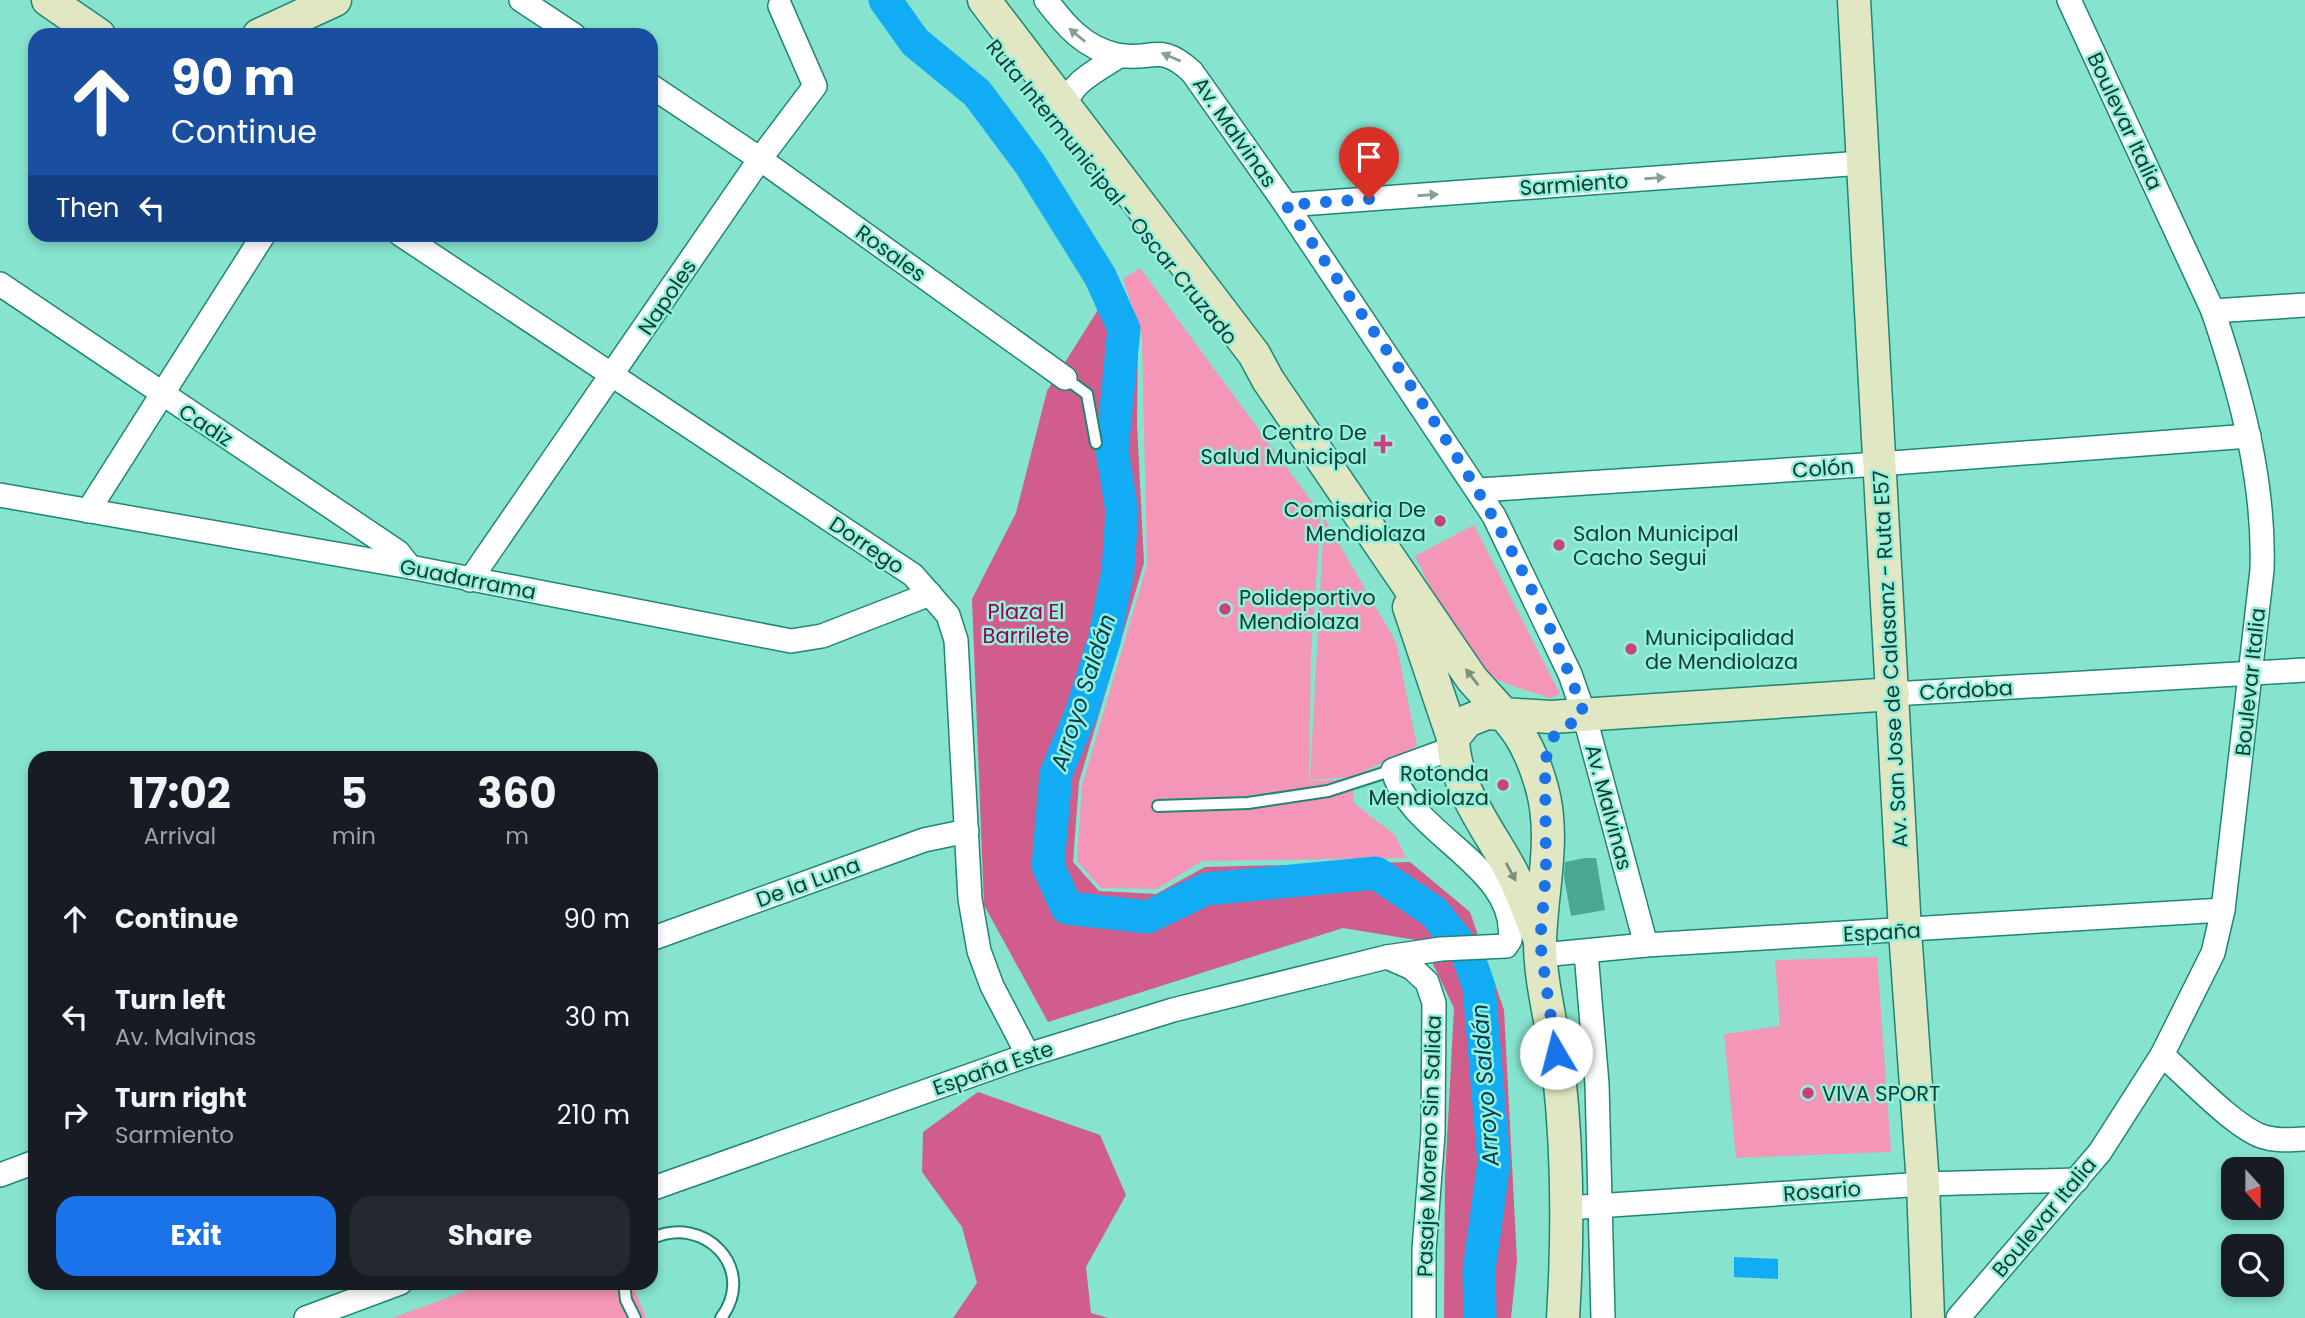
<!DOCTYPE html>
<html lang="en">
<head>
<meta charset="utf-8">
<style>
  body { margin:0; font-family:Poppins,sans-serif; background:#242831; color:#f1f3f6; height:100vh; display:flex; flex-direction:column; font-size:26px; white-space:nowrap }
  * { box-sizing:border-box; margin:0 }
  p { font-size:23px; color:#9ea1a6 }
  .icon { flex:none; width:38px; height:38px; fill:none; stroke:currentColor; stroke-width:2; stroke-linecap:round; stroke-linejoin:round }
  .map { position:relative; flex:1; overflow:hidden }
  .panel { position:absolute; left:28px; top:751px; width:630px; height:539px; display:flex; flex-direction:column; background:#171b24; border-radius:21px; box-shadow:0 4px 10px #0003 }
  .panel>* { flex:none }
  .top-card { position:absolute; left:28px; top:28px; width:630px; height:214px; border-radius:21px; box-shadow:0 4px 10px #0003; background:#1a4fa0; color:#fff; overflow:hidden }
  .needle { width:46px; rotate:159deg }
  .buttons { position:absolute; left:2221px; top:1157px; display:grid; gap:14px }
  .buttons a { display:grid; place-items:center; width:63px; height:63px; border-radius:14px; background:#171b24; box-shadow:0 4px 10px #0003; font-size:35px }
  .pin { position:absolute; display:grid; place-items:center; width:60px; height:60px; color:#fff; margin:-72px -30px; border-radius:50% 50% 50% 0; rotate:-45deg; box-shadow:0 0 7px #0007 }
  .pin .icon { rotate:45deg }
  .me { position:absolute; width:77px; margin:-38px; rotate:352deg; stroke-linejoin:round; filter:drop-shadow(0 0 5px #0008) }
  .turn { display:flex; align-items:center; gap:24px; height:147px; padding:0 28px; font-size:32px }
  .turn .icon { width:91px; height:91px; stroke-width:2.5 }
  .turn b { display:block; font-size:49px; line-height:60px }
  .then { display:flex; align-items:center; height:66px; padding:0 28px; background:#0003; gap:14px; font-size:26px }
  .eta { display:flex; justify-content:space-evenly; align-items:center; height:119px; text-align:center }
  .eta b { font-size:42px; font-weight:700; line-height:49px }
  .action { display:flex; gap:14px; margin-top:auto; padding:14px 28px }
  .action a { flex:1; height:80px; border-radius:21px; background:#1a73e8; color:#fff; font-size:28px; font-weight:700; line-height:80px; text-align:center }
  .action a+a { background:#242831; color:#f1f3f6 }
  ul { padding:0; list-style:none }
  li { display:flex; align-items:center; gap:21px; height:98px; padding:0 28px }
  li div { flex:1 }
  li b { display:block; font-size:26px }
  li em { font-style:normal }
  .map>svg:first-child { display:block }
  .green { fill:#f496b7 }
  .forest { fill:#d05d8b }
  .water { fill:#11acf3 }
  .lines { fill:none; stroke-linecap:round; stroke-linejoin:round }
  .river { stroke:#11acf3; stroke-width:33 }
  .building { fill:#49a894 }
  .lane-casing { stroke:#208674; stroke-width:14 }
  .street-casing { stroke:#208674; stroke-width:26 }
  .secondary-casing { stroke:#208674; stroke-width:35 }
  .lane { stroke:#fff; stroke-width:10 }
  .street { stroke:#fff; stroke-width:23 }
  .secondary { stroke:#e1e7c3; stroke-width:32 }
  .oneway { fill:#899e99 }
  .oneway2 { fill:#7a927b }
  .route { stroke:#1a73e8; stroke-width:12; stroke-dasharray:0 21.6 }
  .poi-dot { fill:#c9417d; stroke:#93f1db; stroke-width:2.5 }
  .labels { text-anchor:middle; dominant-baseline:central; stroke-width:5; stroke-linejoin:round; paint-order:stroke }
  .street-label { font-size:21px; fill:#133c33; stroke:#93f1db }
  .poi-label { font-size:21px; fill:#133c33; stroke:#93f1db; text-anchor:start }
  .park-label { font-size:21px; fill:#9a0055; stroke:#93f1db }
  .water-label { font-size:23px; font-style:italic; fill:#003a56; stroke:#93f1db }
</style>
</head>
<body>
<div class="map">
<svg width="2305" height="1318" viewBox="0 0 2305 1318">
  <rect width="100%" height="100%" fill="#86e3ce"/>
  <g class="green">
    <polygon points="1140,268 1321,514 1311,653 1309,781 1352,779 1354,803 1395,835 1406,858 1202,861 1157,889 1101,888 1077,861 1082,786 1147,565 1142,336 1123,279"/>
    <polygon points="1324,518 1396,642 1417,746 1353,777 1310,780"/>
    <path d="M1474 525 1560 694 1550 698C1527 690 1499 684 1480 669 1458 651 1429 583 1415 556Z"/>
    <polygon points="1877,957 1891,1152 1736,1158 1724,1034 1780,1026 1775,960"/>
    <polygon points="488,1283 632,1283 646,1318 392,1318"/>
  </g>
  <g class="forest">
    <polygon points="1118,278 1138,338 1137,424 1144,563 1079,782 1073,862 1099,891 1156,894 1205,867 1410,862 1470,912 1504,1010 1517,1261 1511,1318 1444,1318 1445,1178 1454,1008 1422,941 1343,928 1048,1022 984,905 972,599 1016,513 1047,391"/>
    <polygon points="978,1092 1100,1135 1126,1195 1086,1267 1091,1313 1108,1318 953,1318 977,1283 962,1227 922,1172 923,1132"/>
  </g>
  <polygon class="water" points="1734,1257 1778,1259 1778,1279 1734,1277"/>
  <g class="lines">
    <polyline class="river" points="885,0 915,42 977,93 1030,164 1100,276 1124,329 1112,450 1122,511 1118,571 1104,641 1082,711 1056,774 1048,866 1067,908 1148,917 1206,889 1376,873 1434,912 1467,953 1479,987 1494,1163 1479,1270 1480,1318"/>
  </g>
  <polygon class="building" points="1585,858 1596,858 1605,910 1571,916 1564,877 1565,862"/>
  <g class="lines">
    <defs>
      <g id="lane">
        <polyline points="1065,378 1087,394 1096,443"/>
        <polyline points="1158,806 1248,803 1328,791 1393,770"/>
        <path d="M651 1239C704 1213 758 1269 721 1318"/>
        <polyline points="624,1283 626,1300 635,1318"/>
      </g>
      <g id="street">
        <polyline points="521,0 574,35"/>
        <path d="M1046 0C1065 25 1084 48 1117 55 1152 62 1159 41 1192 72L1286 205 1494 516 1570 674 1584 714 1646 945"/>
        <polyline points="651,86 760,159 1065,378"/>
        <path d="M1065 106C1072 81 1098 70 1119 56"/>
        <polyline points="1286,205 1862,163"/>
        <polyline points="400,234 913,575 948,615 956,640 970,899 979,951 992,986 1028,1055"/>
        <polyline points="0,284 398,552 410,567"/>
        <polyline points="2213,311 2305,305"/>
        <polyline points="1479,490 1879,464 2249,436"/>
        <polyline points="0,495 410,567 791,641 822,636 930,594"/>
        <polyline points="88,511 264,234"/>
        <polyline points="470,580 760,159 815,86 780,6"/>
        <polyline points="1893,694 2305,670"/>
        <polyline points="651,939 924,840 967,831"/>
        <polyline points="1586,952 1597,1084 1603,1318"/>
        <polyline points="1542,955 1646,945 2223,910"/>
        <polyline points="1387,957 1412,968 1427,982 1434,1003 1433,1134 1424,1250 1424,1318"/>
        <path d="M2162 1055C2187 1076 2232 1125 2261 1136 2275 1141 2290 1140 2305 1139"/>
        <polyline points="0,1175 35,1162"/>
        <path d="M651 1189 1028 1055 1173 1010 1387 957 1441 949 1506 946 1510 940C1519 867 1408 834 1393 770L1453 748"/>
        <polyline points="1567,1208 1923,1184 2077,1180"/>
        <polyline points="306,1318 400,1283"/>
        <path d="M1958 1318 2100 1152 2162 1055 2213 953 2223 910 2262 570C2265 482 2241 394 2213 311L2069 0"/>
      </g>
      <g id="secondary">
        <polyline points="48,0 99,35"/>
        <path d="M984 0 1254 354 1268 380 1472 679C1508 720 1526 731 1542 788 1556 839 1541 891 1540 942 1540 985 1554 1031 1559 1074 1568 1155 1568 1237 1563 1318"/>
        <polyline points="1854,0 1905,931 1923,1184 1928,1318"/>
        <polyline points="259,35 335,0"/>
        <path d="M1409 607 1453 738C1454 786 1487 827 1509 867 1521 889 1530 914 1539 938"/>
        <polyline points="1453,738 1467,721 1487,713 1551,717 1893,694"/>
      </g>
    </defs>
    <use href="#lane" class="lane-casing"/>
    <use href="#street" class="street-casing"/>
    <use href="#secondary" class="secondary-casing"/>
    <use href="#lane" class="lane"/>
    <use href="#street" class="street"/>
    <use href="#secondary" class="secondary"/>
  </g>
  <defs><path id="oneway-solid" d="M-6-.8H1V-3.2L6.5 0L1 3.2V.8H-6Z" transform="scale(1.75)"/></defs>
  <g class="oneway">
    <use href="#oneway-solid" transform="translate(1077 35) rotate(-141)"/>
    <use href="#oneway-solid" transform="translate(1171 57) rotate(-157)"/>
    <use href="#oneway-solid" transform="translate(1655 178) rotate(-4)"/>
    <use href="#oneway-solid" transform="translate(1428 195) rotate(-4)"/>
  </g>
  <g class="oneway2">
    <use href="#oneway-solid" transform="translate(1472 677) rotate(-128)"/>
    <use href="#oneway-solid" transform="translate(1511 872) rotate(62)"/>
  </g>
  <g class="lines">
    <path class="route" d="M1369 199 1286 205C1397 367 1520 527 1584 714L1554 736 1545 761 1546 872 1540 942 1556 1053"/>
  </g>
  <g class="poi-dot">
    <path d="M1379.5 433.5h7v7h7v7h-7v7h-7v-7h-7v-7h7z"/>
    <circle cx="1440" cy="521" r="7"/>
    <circle cx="1559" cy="545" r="7"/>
    <circle cx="1225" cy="609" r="7"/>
    <circle cx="1631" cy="649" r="7"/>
    <circle cx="1503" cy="785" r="7"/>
    <circle cx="1808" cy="1093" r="7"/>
  </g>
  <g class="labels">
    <g class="street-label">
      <text transform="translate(2125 121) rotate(65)">Boulevar Italia</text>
      <text transform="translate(1235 132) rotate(55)">Av. Malvinas</text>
      <text transform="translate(1574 184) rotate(-4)">Sarmiento</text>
      <text transform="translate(1112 192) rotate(51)">Ruta Intermunicipal - Oscar Cruzado</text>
      <text transform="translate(891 253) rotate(36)">Rosales</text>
      <text transform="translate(667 297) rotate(-56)">Napoles</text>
      <text transform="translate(206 425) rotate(33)">Cadiz</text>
      <text transform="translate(1823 468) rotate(-4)">Colón</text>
      <text transform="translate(867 545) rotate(34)">Dorrego</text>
      <text transform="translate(468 579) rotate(11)">Guadarrama</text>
      <text transform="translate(1890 659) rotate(-93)">Av. San Jose de Calasanz - Ruta E57</text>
      <text transform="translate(2250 682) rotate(-84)">Boulevar Italia</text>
      <text transform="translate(1966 690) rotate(-3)">Córdoba</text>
      <text transform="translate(1609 807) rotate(75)">Av. Malvinas</text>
      <text transform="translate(808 882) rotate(-20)">De la Luna</text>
      <text transform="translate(1882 932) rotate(-3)">España</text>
      <text transform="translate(993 1068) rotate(-19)">España Este</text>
      <text transform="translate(1429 1146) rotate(-88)">Pasaje Moreno Sin Salida</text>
      <text transform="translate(1822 1191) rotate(-4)">Rosario</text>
      <text transform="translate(2044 1217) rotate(-50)">Boulevar Italia</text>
    </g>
    <g class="poi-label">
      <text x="1367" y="432" text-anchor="end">Centro De<tspan x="1367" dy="24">Salud Municipal</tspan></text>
      <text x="1426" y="509" text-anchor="end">Comisaria De<tspan x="1426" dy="24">Mendiolaza</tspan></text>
      <text x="1573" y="533">Salon Municipal<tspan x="1573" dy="24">Cacho Segui</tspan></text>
      <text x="1239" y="597">Polideportivo<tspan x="1239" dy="24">Mendiolaza</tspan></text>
      <text x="1645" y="637">Municipalidad<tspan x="1645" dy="24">de Mendiolaza</tspan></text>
      <text x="1489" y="773" text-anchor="end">Rotonda<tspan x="1489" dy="24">Mendiolaza</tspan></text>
      <text x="1822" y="1093">VIVA SPORT</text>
    </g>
    <g class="park-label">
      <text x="1026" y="611">Plaza El<tspan x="1026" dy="24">Barrilete</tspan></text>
    </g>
    <g class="water-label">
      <text transform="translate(1083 692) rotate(-72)">Arroyo Saldán</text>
      <text transform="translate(1485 1085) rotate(-94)">Arroyo Saldán</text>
    </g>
  </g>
</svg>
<div class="buttons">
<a><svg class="needle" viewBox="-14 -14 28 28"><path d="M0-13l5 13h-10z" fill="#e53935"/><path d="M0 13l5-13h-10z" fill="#9ea1a6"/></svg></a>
<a><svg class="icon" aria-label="search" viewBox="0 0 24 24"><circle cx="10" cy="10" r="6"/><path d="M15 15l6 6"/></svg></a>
</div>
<div class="pin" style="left:1369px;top:199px;background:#d93025"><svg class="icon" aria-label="arrive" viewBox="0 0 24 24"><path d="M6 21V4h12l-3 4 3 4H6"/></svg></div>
<svg class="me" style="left:1556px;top:1053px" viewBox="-20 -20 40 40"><circle r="19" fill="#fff"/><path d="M0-13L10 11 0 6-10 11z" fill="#1a73e8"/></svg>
<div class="top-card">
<div class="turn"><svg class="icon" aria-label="ahead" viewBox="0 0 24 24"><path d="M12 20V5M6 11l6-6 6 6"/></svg><div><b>90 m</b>Continue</div></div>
<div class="then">Then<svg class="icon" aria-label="left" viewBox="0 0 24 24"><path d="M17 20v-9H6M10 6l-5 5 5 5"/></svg></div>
</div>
<section class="panel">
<div class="eta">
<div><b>17:02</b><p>Arrival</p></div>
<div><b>5</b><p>min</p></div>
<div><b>360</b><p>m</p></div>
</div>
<ul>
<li><svg class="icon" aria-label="ahead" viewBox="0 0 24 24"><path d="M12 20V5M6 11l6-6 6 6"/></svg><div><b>Continue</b></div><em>90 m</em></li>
<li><svg class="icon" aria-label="left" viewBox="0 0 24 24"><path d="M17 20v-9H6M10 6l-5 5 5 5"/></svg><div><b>Turn left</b><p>Av. Malvinas</p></div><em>30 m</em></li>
<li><svg class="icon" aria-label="right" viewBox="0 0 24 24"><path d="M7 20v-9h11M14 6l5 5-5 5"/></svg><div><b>Turn right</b><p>Sarmiento</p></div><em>210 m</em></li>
</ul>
<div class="action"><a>Exit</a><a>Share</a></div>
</section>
</div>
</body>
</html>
